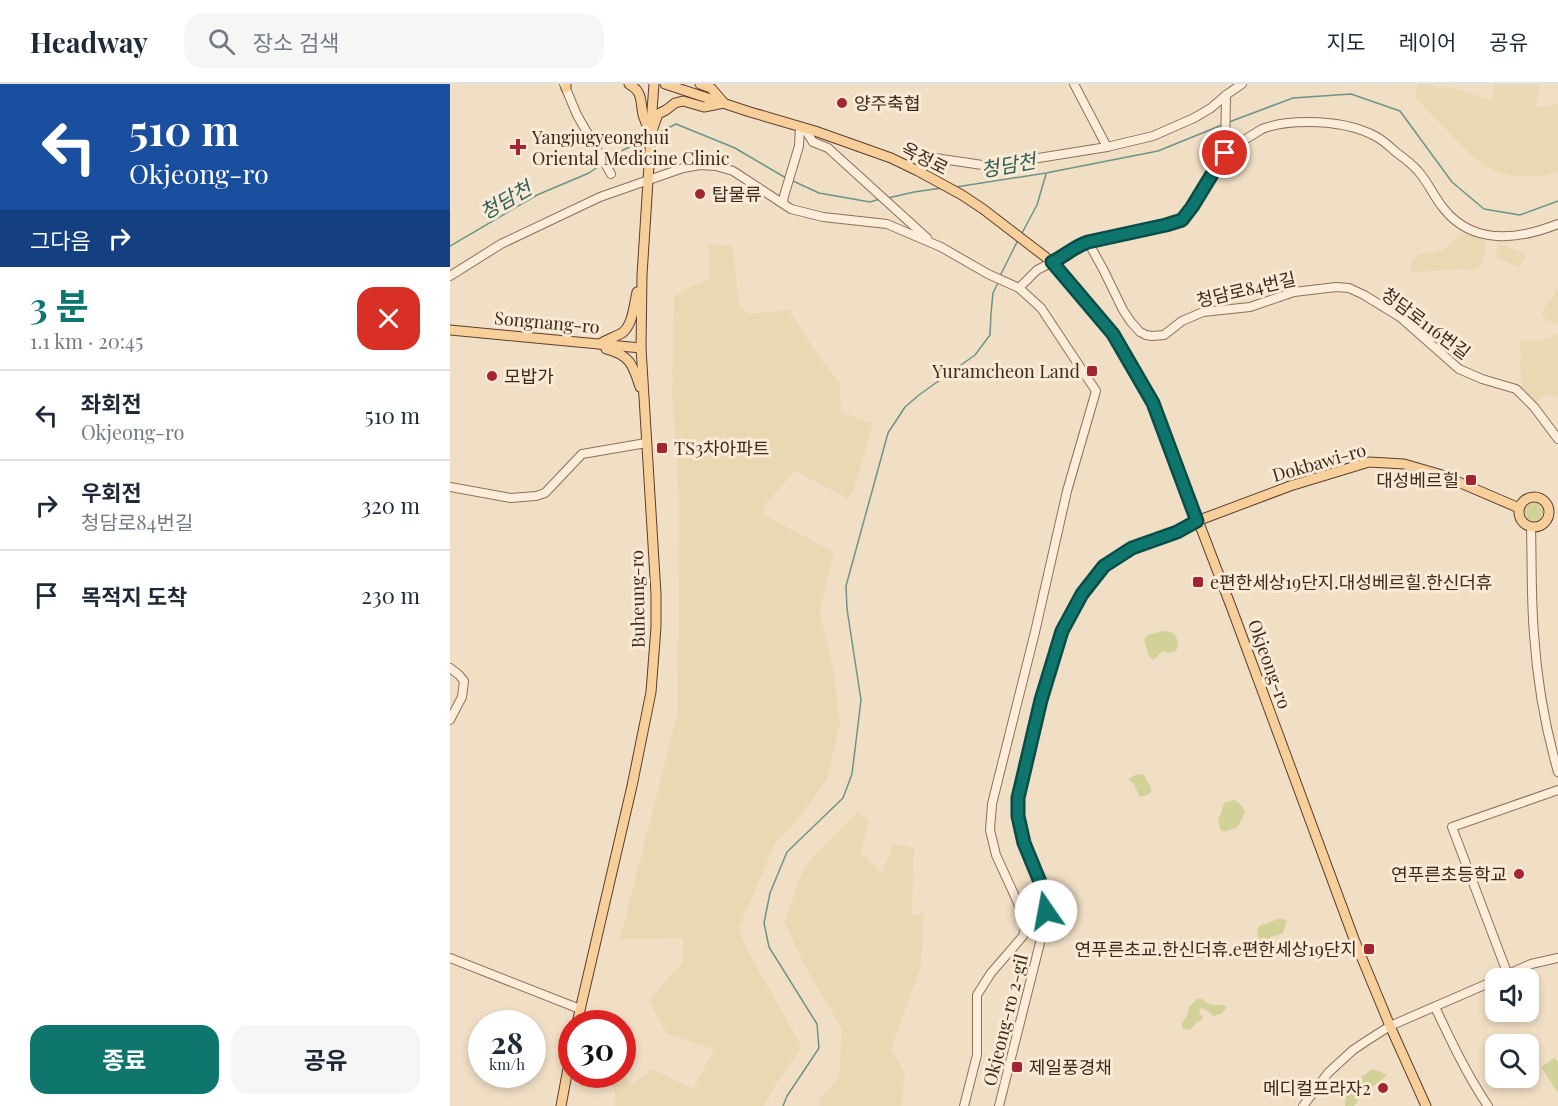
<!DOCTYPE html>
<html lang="ko">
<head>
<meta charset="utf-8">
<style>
  body { margin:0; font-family:"Playfair Display","Noto Sans KR",serif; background:#f6f6f7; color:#1f2937; height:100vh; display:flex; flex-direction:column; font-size:22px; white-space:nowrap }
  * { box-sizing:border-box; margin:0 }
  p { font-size:20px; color:#747a83 }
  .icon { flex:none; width:33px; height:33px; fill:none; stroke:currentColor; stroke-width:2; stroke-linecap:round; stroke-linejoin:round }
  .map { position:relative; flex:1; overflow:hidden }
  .details { display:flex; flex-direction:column; background:#fff; width:450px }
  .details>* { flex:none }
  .guide { background:#1a4fa0; color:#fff; overflow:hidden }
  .tools { position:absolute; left:1035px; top:884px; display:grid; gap:12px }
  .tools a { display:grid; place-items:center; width:54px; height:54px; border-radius:12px; background:#fff; box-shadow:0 3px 9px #0003; font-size:30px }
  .speed { position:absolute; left:18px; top:926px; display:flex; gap:12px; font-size:30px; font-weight:700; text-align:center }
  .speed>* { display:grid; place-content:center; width:78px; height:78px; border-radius:50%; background:#fff; box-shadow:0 3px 9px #0003; line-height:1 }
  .speed small { font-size:15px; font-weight:400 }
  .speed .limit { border:9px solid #d22; background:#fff; color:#111 }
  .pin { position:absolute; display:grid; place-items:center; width:51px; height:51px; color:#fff; margin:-26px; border:3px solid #fff; border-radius:50%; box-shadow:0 2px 6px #0007 }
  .me { position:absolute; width:66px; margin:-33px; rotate:348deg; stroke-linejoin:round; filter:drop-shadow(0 0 4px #0008) }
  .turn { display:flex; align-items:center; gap:21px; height:126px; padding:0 30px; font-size:27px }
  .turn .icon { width:78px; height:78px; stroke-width:2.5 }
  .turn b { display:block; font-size:42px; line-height:51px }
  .then { display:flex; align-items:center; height:57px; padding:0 30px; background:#0003; gap:12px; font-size:22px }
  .round { display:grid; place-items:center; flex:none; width:63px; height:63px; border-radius:18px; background:#f6f6f7 }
  .summary { display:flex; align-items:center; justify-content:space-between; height:102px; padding:0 30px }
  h1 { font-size:36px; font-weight:700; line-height:45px; color:#0f766e }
  .cta { display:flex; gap:12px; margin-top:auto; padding:12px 30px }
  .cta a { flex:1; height:69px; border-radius:18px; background:#0f766e; color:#fff; font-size:24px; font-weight:700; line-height:69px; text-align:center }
  .cta a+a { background:#f6f6f7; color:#1f2937 }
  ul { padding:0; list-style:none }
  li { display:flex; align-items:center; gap:18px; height:90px; padding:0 30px; border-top:2px solid #e0e1e3 }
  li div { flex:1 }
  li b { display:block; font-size:22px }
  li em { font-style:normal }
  header { display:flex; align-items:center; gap:36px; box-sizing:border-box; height:84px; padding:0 30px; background:#fff; border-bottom:2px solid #e0e1e3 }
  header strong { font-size:28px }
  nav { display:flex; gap:33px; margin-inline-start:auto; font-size:21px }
  .search { width:420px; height:54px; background:#f6f6f7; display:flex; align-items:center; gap:15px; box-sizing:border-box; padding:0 21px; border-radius:18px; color:#747a83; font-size:22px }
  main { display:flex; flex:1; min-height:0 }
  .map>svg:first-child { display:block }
  .farmland { fill:#e8d9b2 }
  .green { fill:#d1d198 }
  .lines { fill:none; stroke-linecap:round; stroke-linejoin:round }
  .stream { stroke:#6d9486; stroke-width:1.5 }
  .minor-casing { stroke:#8e6f59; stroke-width:10 }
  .major-casing { stroke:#5c3e2e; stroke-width:11 }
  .minor { stroke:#fbedd9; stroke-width:8 }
  .major { stroke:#f6cf9b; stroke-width:9 }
  .route-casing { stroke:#0a4d48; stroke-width:15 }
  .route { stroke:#0f766e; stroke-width:10 }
  .poi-dot { fill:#a22534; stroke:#f8ead5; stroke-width:2 }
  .labels { text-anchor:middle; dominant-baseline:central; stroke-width:6; stroke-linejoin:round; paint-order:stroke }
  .poi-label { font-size:18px; fill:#3d2a1e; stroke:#f8ead5; text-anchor:start }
  .street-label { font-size:18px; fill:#3d2a1e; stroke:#f8ead5 }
  .water-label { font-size:20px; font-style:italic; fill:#2c5e55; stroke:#f8ead5 }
</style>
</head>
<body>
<header>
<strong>Headway</strong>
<div class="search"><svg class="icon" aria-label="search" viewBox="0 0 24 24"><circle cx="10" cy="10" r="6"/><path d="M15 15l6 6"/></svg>장소 검색</div>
<nav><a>지도</a><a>레이어</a><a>공유</a></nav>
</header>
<main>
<section class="details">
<div class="guide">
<div class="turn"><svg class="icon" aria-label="left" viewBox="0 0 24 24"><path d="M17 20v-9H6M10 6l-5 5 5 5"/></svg><div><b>510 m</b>Okjeong-ro</div></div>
<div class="then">그다음<svg class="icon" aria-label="right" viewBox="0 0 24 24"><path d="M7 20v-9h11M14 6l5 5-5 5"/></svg></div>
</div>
<div class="summary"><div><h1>3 분</h1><p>1.1 km · 20:45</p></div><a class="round" style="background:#d93025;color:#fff"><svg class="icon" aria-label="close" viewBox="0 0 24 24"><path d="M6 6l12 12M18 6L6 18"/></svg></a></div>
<ul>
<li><svg class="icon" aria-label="left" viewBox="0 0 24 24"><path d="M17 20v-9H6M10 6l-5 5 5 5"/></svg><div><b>좌회전</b><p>Okjeong-ro</p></div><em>510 m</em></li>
<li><svg class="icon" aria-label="right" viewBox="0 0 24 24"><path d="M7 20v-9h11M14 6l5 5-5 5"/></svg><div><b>우회전</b><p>청담로84번길</p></div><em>320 m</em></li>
<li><svg class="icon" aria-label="arrive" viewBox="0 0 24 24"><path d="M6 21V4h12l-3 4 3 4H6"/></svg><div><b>목적지 도착</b></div><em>230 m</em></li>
</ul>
<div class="cta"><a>종료</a><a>공유</a></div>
</section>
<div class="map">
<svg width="1108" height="1022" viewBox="0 0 1108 1022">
  <rect width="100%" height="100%" fill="#f1dfc5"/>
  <g class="farmland">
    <polygon points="967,0 978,0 992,5 999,3 1042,16 1045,0 1089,0 1086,22 1093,23 1108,19 1108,88 1094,92 1064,92 1053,90 1033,81 1023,73 968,17 966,14"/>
    <polygon points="1011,149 1017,150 1034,156 1037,161 1033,177 1029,184 1022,187 1016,185 967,188 964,188 960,184 962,177 970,170 994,166"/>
    <polygon points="1049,159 1076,171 1070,184 1046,173 1047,162"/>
    <polygon points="259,160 282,162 289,221 299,230 339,226 368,271 390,299 391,328 423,340 405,401 399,415 345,387 316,420 312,430 384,468 370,527 384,589 390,639 377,695 348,735 325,760 289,844 296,864 352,963 326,1000 314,1022 165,1022 165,1012 161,990 172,990 173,989 181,1001 203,985 243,1005 264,965 216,949 199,916 233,878 233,854 170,855 228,627 229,412 222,310 224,213 240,203 259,195"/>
    <polygon points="1108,205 1108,240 1096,236 1092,230 1092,227"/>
    <polygon points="1108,250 1108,313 1100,310 1084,318 1071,305 1070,260 1072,256 1089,257"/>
    <polygon points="408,728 419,736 411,769 432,789 443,760 464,764 462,831 474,829 471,882 441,966 455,989 451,1022 370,1022 369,1016 389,993 392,945 354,881 334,837 355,782"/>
  </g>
  <g class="green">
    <circle cx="1084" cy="428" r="9"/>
    <path d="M713 547C725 547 728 553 728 564L724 568 718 569 714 567C710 568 707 574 703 576L699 572 694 556 698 551Z"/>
    <path d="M691 690 694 691 702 706C699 711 695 713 689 712L684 700 678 695 685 691Z"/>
    <path d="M783 716C789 717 793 723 795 729 786 745 793 741 774 748L770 745 768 733 771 730 774 719Z"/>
    <path d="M831 834 837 837 833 849 821 853 818 863 814 864C809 860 808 852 807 846L809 842Z"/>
    <path d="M748 914C754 915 755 918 760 920 766 922 772 919 777 923L771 930 764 932 753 924 749 925 750 930 753 934 752 936 746 939 741 945 736 946 732 944V939L737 932 739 923Z"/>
    <polygon points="1105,974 1108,978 1108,1009 1091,983"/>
    <polygon points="923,985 936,990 936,992 915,1009 908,995"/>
    <polygon points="903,998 910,1014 904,1022 895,1022 897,1001"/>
  </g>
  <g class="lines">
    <g class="stream">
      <polyline points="779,38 843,14 901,10 950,27 1002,98 1034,125 1070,131 1108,117"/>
      <polyline points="206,50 226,40 285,64 336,94"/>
      <polyline points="156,77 167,69 196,55"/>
      <polyline points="343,97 369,109 420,118 430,115"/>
      <polyline points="506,103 596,89 708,67 772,41"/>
      <polyline points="438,114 464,108 492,104"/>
      <polyline points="572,149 587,121 596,90"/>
      <polyline points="0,162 87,111 139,89 152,80"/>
      <polyline points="550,192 568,156"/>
      <polyline points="333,1022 337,1012 369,964 367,940 319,863 314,839 320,809 337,768 393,714 402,690 411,616 397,525 396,502 438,349 455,323 469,311 525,271 540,251 541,229 543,209 549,197"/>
    </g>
    <defs>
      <g id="minor">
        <polyline points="114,0 127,31 161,90"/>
        <polyline points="624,0 657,63"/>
        <polyline points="354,44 363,58 378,64 477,154"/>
        <path d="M775 68 812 45C827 39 842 38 858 38 881 38 904 41 925 52 933 56 940 63 947 69 954 74 962 80 968 87 978 98 984 113 994 125 1023 161 1068 156 1108 140"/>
        <polyline points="468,87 485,74 539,82 657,63 703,52 744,34 761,24 776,11 792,0"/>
        <polyline points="333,119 334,112 349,62 350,43"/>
        <polyline points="638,158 653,185 673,226 681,238 690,248 696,251 702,252 714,251 732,237 753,228 800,223 844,208 886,203 899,204 914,211 950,233 1009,285 1032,295 1066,305 1084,323 1108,355"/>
        <polyline points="0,192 51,160 150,113 233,84 250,81 266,82 283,87 341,125 373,133 437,140 491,163 538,190 569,204 591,224 646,307 617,407 585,548 542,720 540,746 546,771 574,832 576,840 573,852 541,889 527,911 527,971 514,1022"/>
        <polyline points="569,204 587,186 618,170 628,162 635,159 725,139 732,136 742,123 775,68 776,11"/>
        <polyline points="0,403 61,414 86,412 95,409 132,370 196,359"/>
        <path d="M1081 443C1082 478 1081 515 1084 550 1087 596 1095 643 1108 688"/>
        <polyline points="0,584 9,591 14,597 12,613 0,636"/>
        <polyline points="0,874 130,925"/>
        <polyline points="1058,891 1002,743 1108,706"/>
        <polyline points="1054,892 1081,880 1108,874"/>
        <path d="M985 923C1001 957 1017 991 1038 1022"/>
        <polyline points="549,1022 597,831 595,810 574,759 568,732 568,714 591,616 612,547 632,510 654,482 682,464 727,448 747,437"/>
        <polyline points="853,1022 878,989 903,966 918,956 940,942 1046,896"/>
      </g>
      <g id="major">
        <polyline points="116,0 116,4"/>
        <path d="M179 0C193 8 190 16 193 31 195 37 198 44 201 50"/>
        <polyline points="215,0 300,28 365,47 441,74 468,87 512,111 533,125 602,178 663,250 703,319 782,525 904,855 940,942 976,1022"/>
        <polyline points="201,40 204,0"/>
        <polyline points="0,246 191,264"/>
        <path d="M150 260C157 255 165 253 172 249 183 241 184 220 187 208"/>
        <path d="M156 265C180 271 183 281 190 303"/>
        <circle cx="1084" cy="428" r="15"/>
        <polyline points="747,437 840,402 919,378 954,380 992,391 1069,424"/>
        <polyline points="127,939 182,702 201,608 206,543 206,510 191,264 192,191 201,50 208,30 216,26 225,19 233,17 254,23 274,19 261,4 250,0"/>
        <polyline points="111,1022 122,963"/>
      </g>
    </defs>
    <use href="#minor" class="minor-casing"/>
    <use href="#major" class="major-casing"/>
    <use href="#minor" class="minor"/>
    <use href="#major" class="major"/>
  </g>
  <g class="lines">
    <defs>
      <path id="route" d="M596 827 595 810 574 759 568 732V714L591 616 612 547 632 510 654 482 682 464 727 448 747 437 703 319 663 250 602 178C615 172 625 162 638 158L716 141 732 136 742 123 775 69"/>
    </defs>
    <use href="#route" class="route-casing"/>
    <use href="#route" class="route"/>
  </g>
  <g class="poi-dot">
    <circle cx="392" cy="19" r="6"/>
    <path d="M65 54h6v6h6v6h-6v6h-6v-6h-6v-6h6z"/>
    <circle cx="250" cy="110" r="6"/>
    <rect x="636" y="281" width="12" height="12" rx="3"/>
    <circle cx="42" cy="292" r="6"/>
    <rect x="206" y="358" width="12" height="12" rx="3"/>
    <rect x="1015" y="390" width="12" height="12" rx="3"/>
    <rect x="742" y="492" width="12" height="12" rx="3"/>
    <circle cx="1069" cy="790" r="6"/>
    <rect x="913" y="859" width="12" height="12" rx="3"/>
    <rect x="561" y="977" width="12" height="12" rx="3"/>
    <circle cx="933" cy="1004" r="6"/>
  </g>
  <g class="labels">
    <g class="poi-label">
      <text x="404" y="19">양주축협</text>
      <text x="82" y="53">Yangjugyeonghui<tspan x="82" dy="21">Oriental Medicine Clinic</tspan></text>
      <text x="262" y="110">탑물류</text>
      <text x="630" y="287" text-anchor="end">Yuramcheon Land</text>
      <text x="54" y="292">모밥가</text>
      <text x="224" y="364">TS3차아파트</text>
      <text x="1009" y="396" text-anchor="end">대성베르힐</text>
      <text x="760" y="498">e편한세상19단지.대성베르힐.한신더휴</text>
      <text x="1057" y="790" text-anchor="end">연푸른초등학교</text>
      <text x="907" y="865" text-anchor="end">연푸른초교.한신더휴.e편한세상19단지</text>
      <text x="579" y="983">제일풍경채</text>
      <text x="921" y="1004" text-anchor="end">메디컬프라자2</text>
    </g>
    <g class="street-label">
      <text transform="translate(475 74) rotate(27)">옥정로</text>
      <text transform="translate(796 205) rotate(-13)">청담로84번길</text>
      <text transform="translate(97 238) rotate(5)">Songnang-ro</text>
      <text transform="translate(976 239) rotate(37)">청담로116번길</text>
      <text transform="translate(869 378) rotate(-16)">Dokbawi-ro</text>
      <text transform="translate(187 515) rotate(-91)">Buheung-ro</text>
      <text transform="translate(820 580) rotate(70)">Okjeong-ro</text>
      <text transform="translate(555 936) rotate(-76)">Okjeong-ro 2-gil</text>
    </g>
    <g class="water-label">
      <text transform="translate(558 80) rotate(-10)">청담천</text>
      <text transform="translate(55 115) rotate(-30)">청담천</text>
    </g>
  </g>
</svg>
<div class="tools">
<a><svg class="icon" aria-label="sound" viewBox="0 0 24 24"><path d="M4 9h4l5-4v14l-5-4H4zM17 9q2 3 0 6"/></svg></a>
<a><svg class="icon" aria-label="search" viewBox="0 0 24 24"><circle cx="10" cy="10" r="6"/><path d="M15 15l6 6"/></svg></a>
</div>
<div class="speed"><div>28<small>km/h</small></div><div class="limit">30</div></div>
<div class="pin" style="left:775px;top:69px;background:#d93025"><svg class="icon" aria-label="arrive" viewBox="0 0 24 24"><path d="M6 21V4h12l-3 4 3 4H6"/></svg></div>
<svg class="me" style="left:596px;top:827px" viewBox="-20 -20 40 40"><circle r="19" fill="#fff"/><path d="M0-13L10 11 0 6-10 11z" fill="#0f766e"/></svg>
</div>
</main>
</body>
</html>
